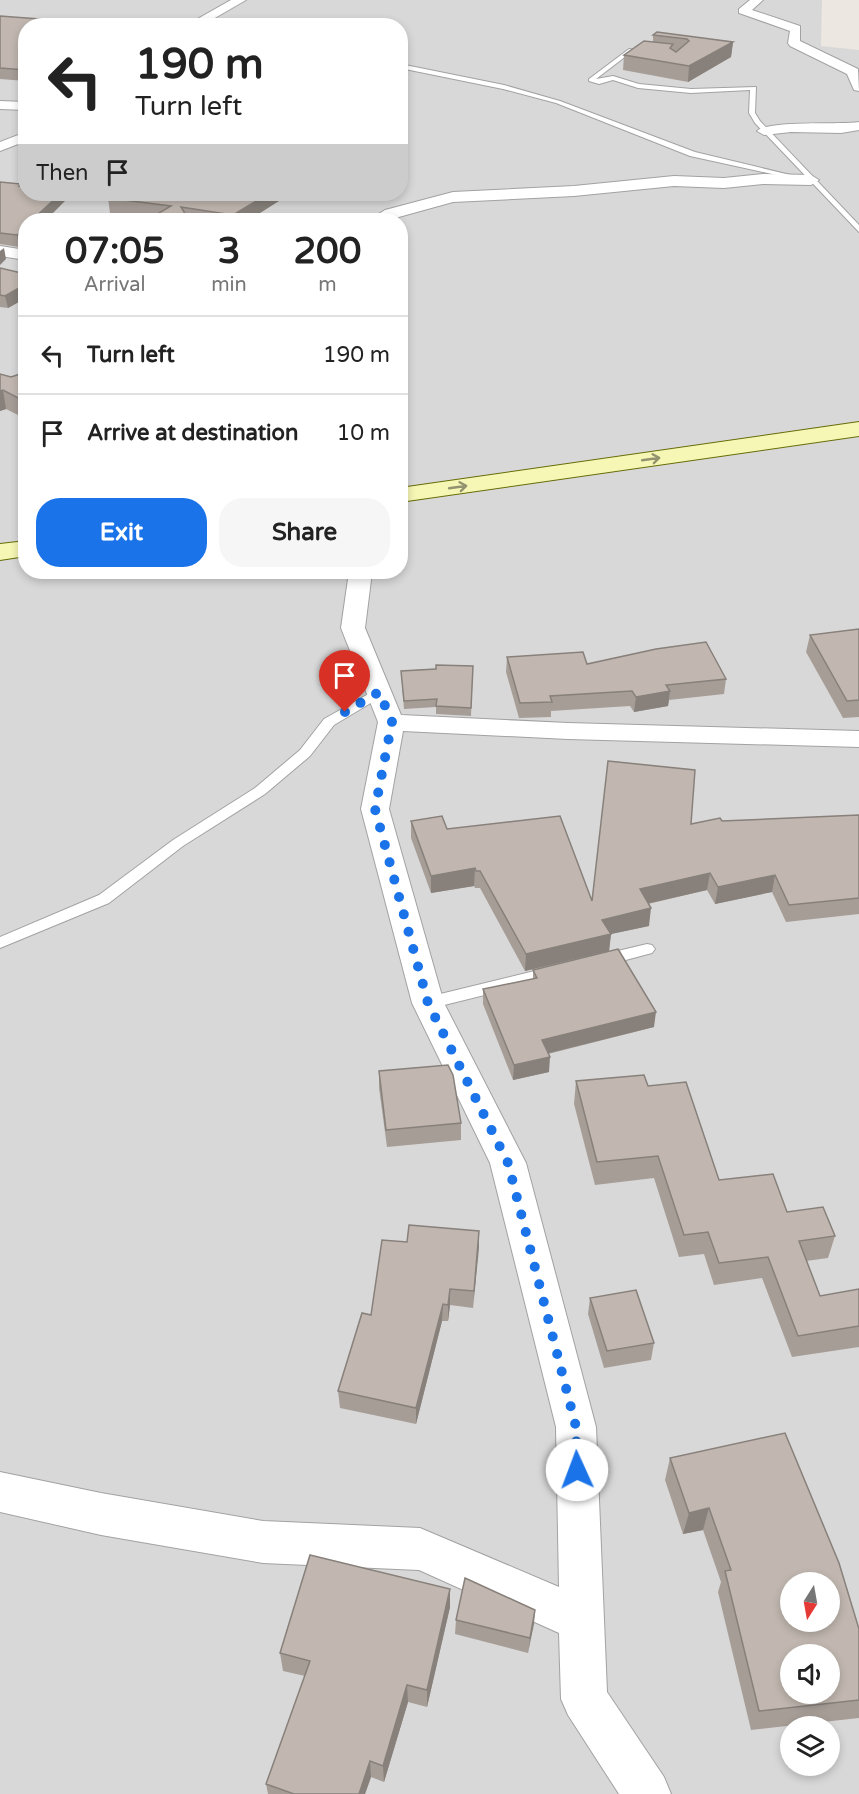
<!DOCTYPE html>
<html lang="en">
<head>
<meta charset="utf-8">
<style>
  body { margin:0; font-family:"Varela Round",sans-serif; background:#f6f6f6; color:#222; height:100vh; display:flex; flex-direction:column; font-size:22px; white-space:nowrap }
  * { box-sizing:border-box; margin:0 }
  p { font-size:20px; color:#767676 }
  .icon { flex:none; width:33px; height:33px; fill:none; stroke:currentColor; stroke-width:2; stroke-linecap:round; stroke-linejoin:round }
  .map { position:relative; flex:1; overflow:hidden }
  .panel { position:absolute; left:18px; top:213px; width:390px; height:366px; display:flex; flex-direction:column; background:#fff; border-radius:24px; box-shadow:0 3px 9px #0003 }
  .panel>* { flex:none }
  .guide { position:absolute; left:18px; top:18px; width:390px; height:183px; border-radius:24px; box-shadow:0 3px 9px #0003; background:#fff; color:#222; overflow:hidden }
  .needle { width:39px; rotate:191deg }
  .tools { position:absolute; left:780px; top:1572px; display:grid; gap:12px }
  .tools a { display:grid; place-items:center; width:60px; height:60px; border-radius:50%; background:#fff; box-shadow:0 3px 9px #0003; font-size:30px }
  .pin { position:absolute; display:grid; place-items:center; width:51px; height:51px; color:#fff; margin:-62px -26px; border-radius:50% 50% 50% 0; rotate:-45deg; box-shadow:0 0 6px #0007 }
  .pin .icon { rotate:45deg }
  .me { position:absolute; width:66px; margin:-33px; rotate:358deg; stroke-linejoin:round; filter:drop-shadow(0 0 4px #0008) }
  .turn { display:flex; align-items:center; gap:21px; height:126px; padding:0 18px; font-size:27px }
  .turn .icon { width:78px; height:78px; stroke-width:2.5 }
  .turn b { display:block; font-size:42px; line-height:51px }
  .then { display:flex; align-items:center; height:57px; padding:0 18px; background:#0003; gap:12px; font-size:22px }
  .eta { display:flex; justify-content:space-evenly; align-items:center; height:102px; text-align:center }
  .eta b { font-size:36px; font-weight:700; line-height:42px }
  .action { display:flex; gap:12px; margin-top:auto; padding:12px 18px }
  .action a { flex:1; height:69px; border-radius:24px; background:#1a73e8; color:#fff; font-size:24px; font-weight:700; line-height:69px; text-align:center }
  .action a+a { background:#f6f6f6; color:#222 }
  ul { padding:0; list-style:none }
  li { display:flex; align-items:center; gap:18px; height:78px; padding:0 18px; border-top:2px solid #e0e0e0 }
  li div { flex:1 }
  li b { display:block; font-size:22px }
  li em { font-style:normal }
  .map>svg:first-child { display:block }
  .residential { fill:#d9d8d8; fill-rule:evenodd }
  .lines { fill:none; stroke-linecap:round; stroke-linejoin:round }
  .service-casing { stroke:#a2a2a2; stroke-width:2 }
  .minor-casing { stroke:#a2a2a2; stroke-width:2 }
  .secondary-casing { stroke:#666c08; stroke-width:2 }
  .service { fill:#fff; fill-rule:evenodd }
  .minor { fill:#fff; fill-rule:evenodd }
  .secondary { fill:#f6f6b5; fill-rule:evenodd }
  .wall { fill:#a69d97 }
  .shaded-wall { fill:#87807b }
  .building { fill:#c1b7b0; stroke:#87807b; stroke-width:1.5; fill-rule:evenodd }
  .oneway { stroke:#939370 }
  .route { stroke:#1a73e8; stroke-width:10; stroke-dasharray:0 18 }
</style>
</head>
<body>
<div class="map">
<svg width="859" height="1794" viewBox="0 0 859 1794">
  <rect width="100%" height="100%" fill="#ece8e1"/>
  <path class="residential" d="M0 0H822L821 46 859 50V1794H0ZM26 26H400V194H26ZM26 220H400V572H26ZM790 1582H830V1622H790ZM790 1654H830V1694H790ZM790 1726H830V1766H790Z"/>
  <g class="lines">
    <defs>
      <g id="service">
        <polygon points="629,49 652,53 649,55 630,53 596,79 613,76 639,84 691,89 756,87 755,113 760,121 859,225 859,232 755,123 749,113 750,90 691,93 638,88 613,80 599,84 589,81 589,79"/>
        <polygon points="400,64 504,85 560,101 695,152 803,178 799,180 690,156 556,103 503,89 400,68"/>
        <polygon points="379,688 385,692 384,695 334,725 310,756 265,794 183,846 109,903 0,948 0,937 99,895 173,840 255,788 300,750 324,719"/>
        <polygon points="647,944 652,945 655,949 652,953 603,966 597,964 595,960 597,956"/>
        <polygon points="551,967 557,969 559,973 557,977 428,1009 422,1007 420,1003 422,999 428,997"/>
      </g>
      <g id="minor">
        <polygon points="231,0 246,0 201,26 185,26"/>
        <polygon points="750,0 763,0 752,10 800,26 800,41 858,69 859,91 854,90 847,74 790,46 788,43 790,31 739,13 739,9"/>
        <polygon points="0,101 26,102 26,110 0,109"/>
        <path d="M859 122V130L841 133 791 132 764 135 757 131C768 120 839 125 859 122Z"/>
        <polygon points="26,132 26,141 0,151 0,142"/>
        <polygon points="763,174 811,175 819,180 811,185 763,184 724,188 674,186 574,196 453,202 388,220 369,220 385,210 453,192 574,186 674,176 724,178"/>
        <polygon points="0,246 26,250 26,260 0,256"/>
        <polygon points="349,572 372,572 365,628 401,715 568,723 859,731 859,747 568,739 403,731 389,809 444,1003 526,1163 596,1427 607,1692 664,1777 671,1794 619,1794 568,1715 561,1699 559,1633 419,1570 263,1563 101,1535 0,1512 0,1472 101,1493 263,1521 420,1528 559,1587 556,1427 490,1163 412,1003 361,809 378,722 341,628"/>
      </g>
      <g id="secondary">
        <polygon points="859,422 859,436 400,502 400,488"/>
        <polygon points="26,541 26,556 0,560 0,544"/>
      </g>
    </defs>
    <use href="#service" class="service-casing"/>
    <use href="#minor" class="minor-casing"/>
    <use href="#secondary" class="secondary-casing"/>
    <use href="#service" class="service"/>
    <use href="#minor" class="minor"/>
    <use href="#secondary" class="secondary"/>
  </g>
  <g class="wall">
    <polygon points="0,16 26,26 26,81 0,79"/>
    <polygon points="653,35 733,42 731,57 688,82 623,70 624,55 653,42"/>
    <polygon points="0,182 21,184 22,186 66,200 26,220 26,240 19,247 0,244"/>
    <polygon points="108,198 282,199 249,220 147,220 151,218 110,213"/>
    <polygon points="0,268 26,274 26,298 8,308 0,307"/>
    <polygon points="26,372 26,419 6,409 0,411 0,374 11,377"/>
    <polygon points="859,629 859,717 843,718 806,652 810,635"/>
    <polygon points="507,657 587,664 726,679 724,694 669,700 668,706 634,712 630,706 551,711 551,717 519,718 506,672"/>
    <polygon points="473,666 471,716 436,714 436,707 404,709 401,671"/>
    <polygon points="859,815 859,914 786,922 772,892 715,904 707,890 648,904 649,926 611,934 609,951 525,971 480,888 475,888 474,886 431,893 411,838 411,821 447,829 592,901 691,824 722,821"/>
    <polygon points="533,970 654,1027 548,1054 549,1072 513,1080 483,1004 483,989 533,979"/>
    <polygon points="379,1071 461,1123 461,1140 387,1147 379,1088"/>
    <polygon points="576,1081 648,1086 719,1180 787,1212 835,1236 828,1258 806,1261 820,1296 859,1289 859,1347 792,1357 762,1278 714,1285 704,1254 679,1257 654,1178 595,1185 574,1104"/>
    <polygon points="479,1231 473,1308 450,1305 448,1321 442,1321 416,1424 340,1408 338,1391 371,1315 407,1242"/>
    <polygon points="590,1298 654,1343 651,1360 604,1368 588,1314"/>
    <polygon points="670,1458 859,1629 859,1718 751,1730 718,1592 721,1582 703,1530 683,1534 665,1480"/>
    <polygon points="450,1589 450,1607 427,1707 408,1702 384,1782 371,1777 365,1794 268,1794 266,1784 305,1676 283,1671 280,1653"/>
    <polygon points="535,1610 528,1653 455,1634 456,1620"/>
  </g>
  <g class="shaded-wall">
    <polygon points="733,42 731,57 688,82 689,66"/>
    <polygon points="60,194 65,194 66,200 46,220 32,220"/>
    <polygon points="268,194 282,194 282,199 249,220 233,220 233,215"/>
    <polygon points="26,227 26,240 19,247 17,235"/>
    <polygon points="4,248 6,259 0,265 0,251"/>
    <polygon points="26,284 26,298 8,308 5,296"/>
    <polygon points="3,390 6,409 0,411 0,391"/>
    <polygon points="670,691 668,706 634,712 636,697"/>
    <polygon points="475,868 474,886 431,893 431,876"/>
    <polygon points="710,873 707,890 637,906 640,889"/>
    <polygon points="775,875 772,892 715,904 718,887"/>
    <polygon points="651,908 649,926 611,934 609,951 525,971 526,954 602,920"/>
    <polygon points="656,1012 654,1027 541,1055 542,1040"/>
    <polygon points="550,1057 549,1072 513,1080 514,1065"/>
    <polygon points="479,1231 479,1248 473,1308 474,1291"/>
    <polygon points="450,1289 450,1305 448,1321 448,1305"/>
    <polygon points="443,1304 442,1321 416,1424 416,1408"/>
    <polygon points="709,1508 703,1530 683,1534 689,1513"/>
    <polygon points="450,1589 450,1607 427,1707 427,1690"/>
    <polygon points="535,1610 534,1624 528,1653 530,1638"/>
    <polygon points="407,1685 408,1702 384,1782 383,1766"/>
    <polygon points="370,1761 371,1777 365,1794 359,1794"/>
  </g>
  <g class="building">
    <polygon points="0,16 132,26 26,26 26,70 0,68"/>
    <polygon points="657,32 733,42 689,66 624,55 644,41 673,44 670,48 676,52 689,41 687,39 653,35"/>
    <polygon points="0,182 21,184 19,186 26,186 26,194 60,194 32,220 26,220 26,227 17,235 0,233"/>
    <polygon points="114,194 268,194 233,215 181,207 189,220 147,220 171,206 108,198"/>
    <polygon points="0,268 26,274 26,284 5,296 0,295"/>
    <polygon points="26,372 26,402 3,390 0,391 0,374 11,377"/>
    <polygon points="859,629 859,700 847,701 810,635"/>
    <polygon points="706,642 726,679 666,685 670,691 636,697 632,691 550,696 552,702 520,703 507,657 583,652 587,664 656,649"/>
    <polygon points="436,665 473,666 471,708 436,706 437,699 404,701 401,671 436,669"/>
    <polygon points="608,761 695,770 691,824 720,818 722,821 859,815 859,898 789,905 775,875 718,887 710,873 640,889 651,908 602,920 611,934 526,954 480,871 476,871 475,868 431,876 411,821 442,816 447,829 560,816 592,901"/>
    <polygon points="618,949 656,1012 542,1040 550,1057 514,1065 483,989 537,978 533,970"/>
    <polygon points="448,1065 453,1075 461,1123 386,1130 379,1071"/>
    <polygon points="644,1075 648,1086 686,1082 719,1180 773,1174 787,1212 823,1207 835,1236 799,1241 820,1296 859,1289 859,1326 798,1336 768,1257 719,1263 708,1232 684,1235 658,1156 597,1162 576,1081"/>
    <polygon points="409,1225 479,1231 474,1291 450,1289 448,1305 443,1304 416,1408 338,1391 362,1313 371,1315 382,1240 407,1242"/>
    <polygon points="636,1290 654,1343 607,1351 590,1298"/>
    <path d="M785 1433 839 1563 859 1629V1700L759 1711 725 1571 731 1570 709 1508 689 1513 670 1458ZM790 1582H830V1622H790ZM790 1654H830V1694H790Z"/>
    <polygon points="310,1555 450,1589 427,1690 407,1685 383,1766 370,1761 359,1794 294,1794 266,1784 310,1661 280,1653"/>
    <polygon points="465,1578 535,1610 530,1638 456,1620"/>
  </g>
  <defs><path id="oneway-shaft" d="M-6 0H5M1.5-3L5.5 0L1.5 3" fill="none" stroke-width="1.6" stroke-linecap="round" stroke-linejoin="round" transform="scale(1.5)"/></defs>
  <g class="oneway">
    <use href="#oneway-shaft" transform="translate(651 459) rotate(-8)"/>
    <use href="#oneway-shaft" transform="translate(458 487) rotate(-8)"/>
  </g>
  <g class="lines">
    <polyline class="route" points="345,712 379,692 392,722 375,809 428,1003 508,1163 576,1427 577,1470"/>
  </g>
</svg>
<div class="tools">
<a><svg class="needle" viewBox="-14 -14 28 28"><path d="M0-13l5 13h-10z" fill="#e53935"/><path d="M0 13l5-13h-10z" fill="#767676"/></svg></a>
<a><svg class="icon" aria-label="sound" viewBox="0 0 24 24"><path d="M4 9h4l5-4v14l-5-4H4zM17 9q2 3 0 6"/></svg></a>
<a><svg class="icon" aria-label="layers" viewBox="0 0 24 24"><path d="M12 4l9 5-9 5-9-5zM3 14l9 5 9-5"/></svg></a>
</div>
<div class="pin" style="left:345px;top:712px;background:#d93025"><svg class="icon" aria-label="arrive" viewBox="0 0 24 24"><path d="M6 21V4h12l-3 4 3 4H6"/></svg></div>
<svg class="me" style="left:577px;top:1470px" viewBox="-20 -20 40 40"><circle r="19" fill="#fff"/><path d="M0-13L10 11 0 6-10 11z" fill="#1a73e8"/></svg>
<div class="guide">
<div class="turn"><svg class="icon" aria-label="left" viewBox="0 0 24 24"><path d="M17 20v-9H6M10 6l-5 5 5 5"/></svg><div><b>190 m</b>Turn left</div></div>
<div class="then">Then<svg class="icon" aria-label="arrive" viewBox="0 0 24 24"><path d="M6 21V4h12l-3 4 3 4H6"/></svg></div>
</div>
<section class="panel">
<div class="eta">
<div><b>07:05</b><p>Arrival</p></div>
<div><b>3</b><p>min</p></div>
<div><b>200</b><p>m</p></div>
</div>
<ul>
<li><svg class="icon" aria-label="left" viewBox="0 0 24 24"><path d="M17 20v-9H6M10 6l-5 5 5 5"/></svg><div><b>Turn left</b></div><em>190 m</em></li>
<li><svg class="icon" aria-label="arrive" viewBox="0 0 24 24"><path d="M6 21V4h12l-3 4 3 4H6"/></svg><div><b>Arrive at destination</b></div><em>10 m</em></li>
</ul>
<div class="action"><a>Exit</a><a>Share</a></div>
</section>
</div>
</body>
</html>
